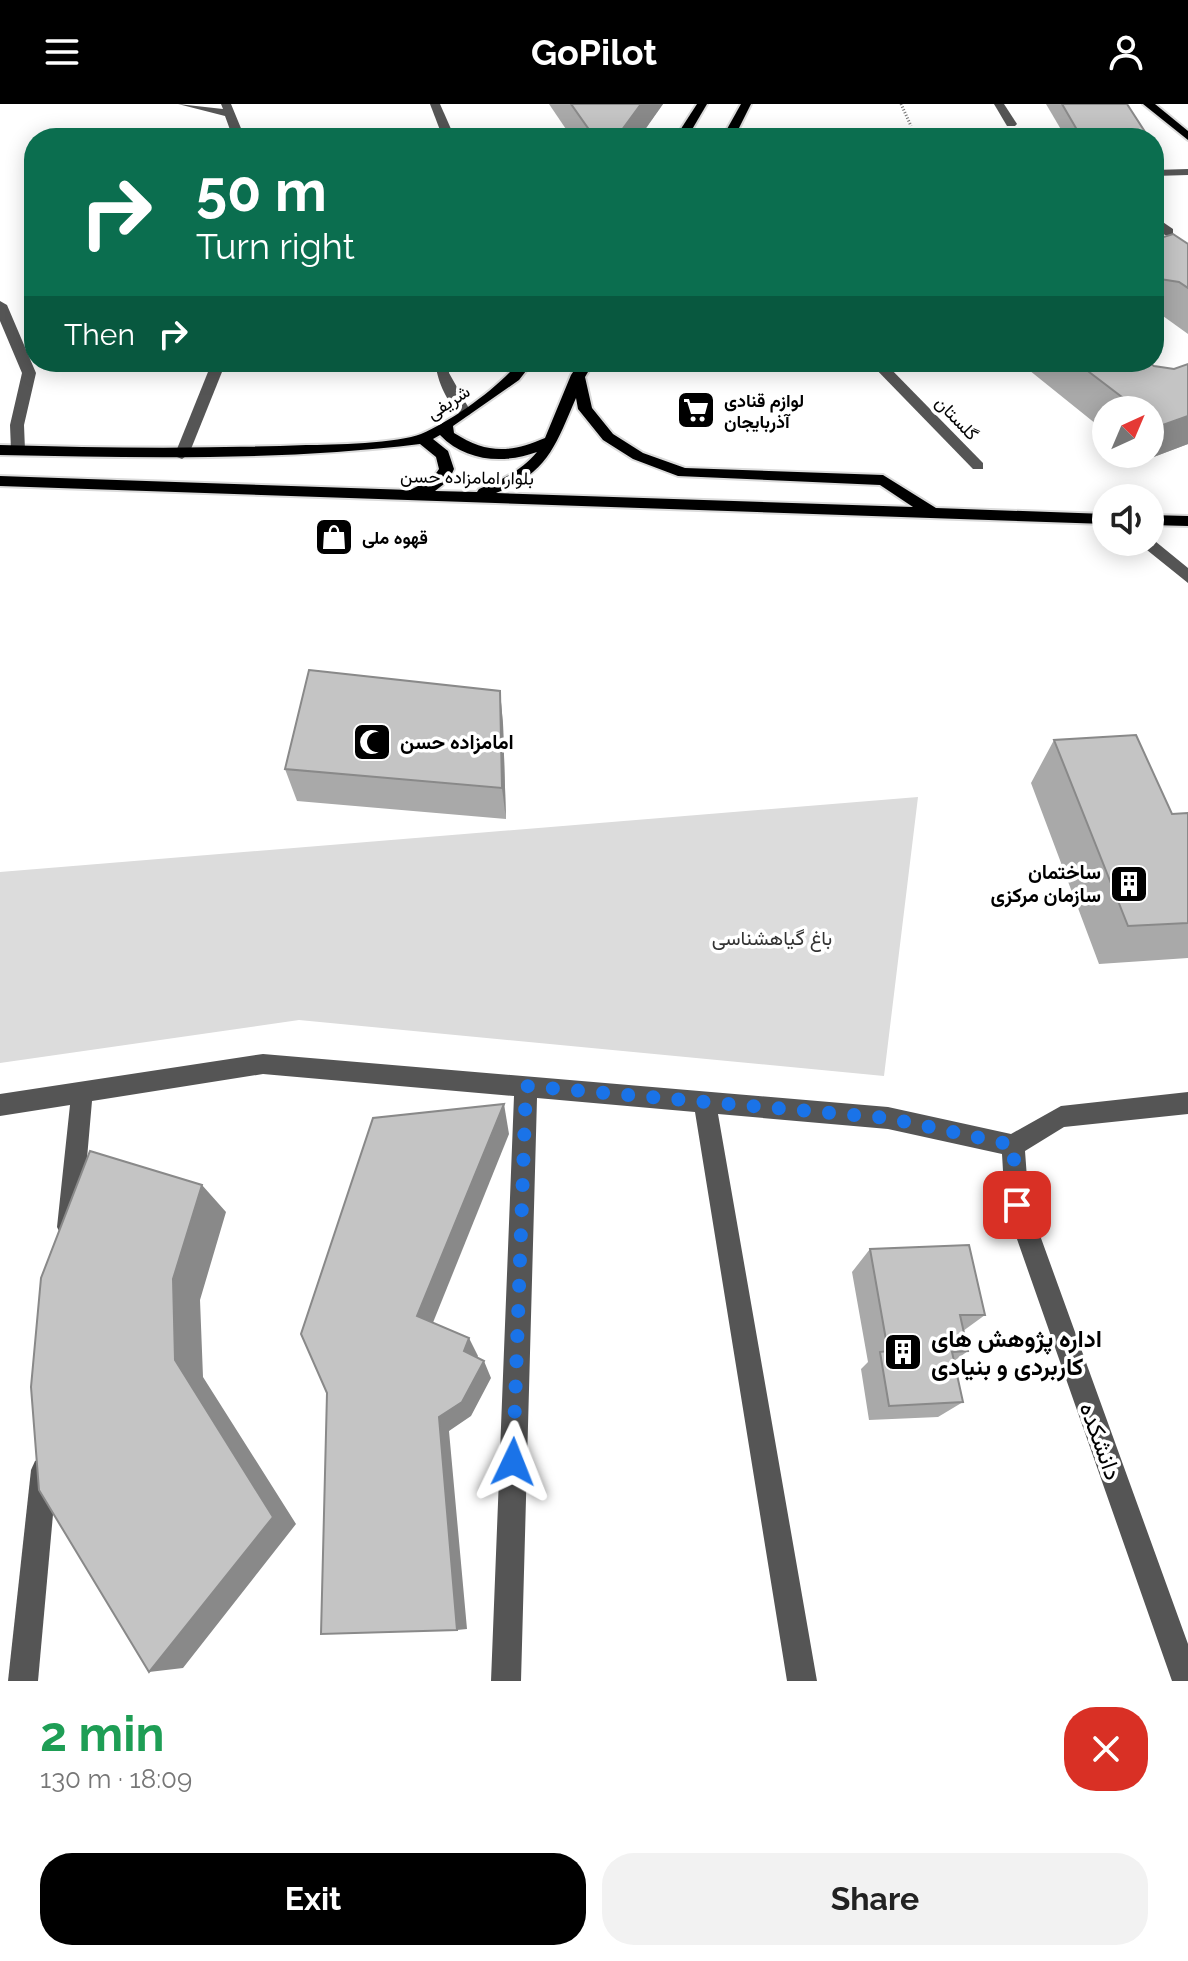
<!DOCTYPE html>
<html lang="en">
<head>
<meta charset="utf-8">
<style>
  body { margin:0; font-family:Raleway,Vazirmatn,sans-serif; background:#f2f2f2; color:#222; height:100vh; display:flex; flex-direction:column; font-size:30px; white-space:nowrap }
  * { box-sizing:border-box; margin:0 }
  p { font-size:26px; color:#767676 }
  .icon { flex:none; width:44px; height:44px; fill:none; stroke:currentColor; stroke-width:2; stroke-linecap:round; stroke-linejoin:round }
  .map { position:relative; height:1577px; overflow:hidden }
  .drawer { display:flex; flex-direction:column; background:#fff; flex:1 }
  .drawer>* { flex:none }
  .banner { position:absolute; left:24px; top:24px; width:1140px; height:244px; border-radius:32px; box-shadow:0 4px 20px #0003; background:#0b6e4f; color:#fff; overflow:hidden }
  .needle { width:52px; rotate:44deg }
  .tools { position:absolute; left:1092px; top:292px; display:grid; gap:16px }
  .tools a { display:grid; place-items:center; width:72px; height:72px; border-radius:50%; background:#fff; box-shadow:0 4px 20px #0003; font-size:40px }
  .pin { position:absolute; display:grid; place-items:center; width:68px; height:68px; color:#fff; margin:-34px; border-radius:16px; box-shadow:0 4px 12px #0006 }
  .me { position:absolute; width:88px; margin:-44px; rotate:2deg; stroke-linejoin:round; filter:drop-shadow(0 0 6px #0008) }
  .turn { display:flex; align-items:center; gap:28px; height:168px; padding:0 40px; font-size:36px }
  .turn .icon { width:104px; height:104px; stroke-width:2.5 }
  .turn b { display:block; font-size:56px; line-height:68px }
  .then { display:flex; align-items:center; height:76px; padding:0 40px; background:#0003; gap:16px; font-size:30px }
  .round { display:grid; place-items:center; flex:none; width:84px; height:84px; border-radius:32px; background:#f2f2f2 }
  .summary { display:flex; align-items:center; justify-content:space-between; height:136px; padding:0 40px }
  h1 { font-size:48px; font-weight:700; line-height:60px; color:#1e9e55 }
  .primary-button { display:flex; gap:16px; margin-top:auto; padding:16px 40px }
  .primary-button a { flex:1; height:92px; border-radius:32px; background:#000; color:#fff; font-size:32px; font-weight:700; line-height:92px; text-align:center }
  .primary-button a+a { background:#f2f2f2; color:#222 }
  header { display:flex; justify-content:space-between; align-items:center; height:104px; padding:0 40px; background:#000; color:#fff; font-size:36px; font-weight:700 }
  .map>svg:first-child { display:block }
  .green { fill:#dcdcdc }
  .lines { fill:none; stroke-linecap:round; stroke-linejoin:round }
  .major-casing { stroke:#dbdbdb; stroke-width:4 }
  .path { stroke:#777; stroke-width:3; stroke-dasharray:1 2; stroke-linecap:butt }
  .minor { fill:#555; fill-rule:evenodd }
  .major { fill:#000; fill-rule:evenodd }
  .wall { fill:#a9a9a9 }
  .shaded-wall { fill:#898989 }
  .building { fill:#c4c4c4; stroke:#898989; stroke-width:2 }
  .route { stroke:#1a73e8; stroke-width:14; stroke-dasharray:0 25.2 }
  .labels { text-anchor:middle; dominant-baseline:central; stroke-width:7; stroke-linejoin:round; paint-order:stroke }
  .far-poi-label { font-size:18px; font-weight:bold; fill:#000; stroke:#fff; text-anchor:start }
  .far-street-label { font-size:18px; fill:#000; stroke:#fff }
  .poi-label { font-size:20px; font-weight:bold; fill:#000; stroke:#fff; text-anchor:start }
  .park-label { font-size:20px; fill:#333; stroke:#fff }
  .near-poi-label { font-size:24px; font-weight:bold; fill:#000; stroke:#fff; text-anchor:start }
  .near-street-label { font-size:24px; fill:#000; stroke:#fff }
</style>
</head>
<body>
<header><svg class="icon" aria-label="menu" viewBox="0 0 24 24"><path d="M4 6h16M4 12h16M4 18h16"/></svg>GoPilot<svg class="icon" aria-label="person" viewBox="0 0 24 24"><circle cx="12" cy="8" r="4"/><path d="M4 21q1-7 8-7t8 7"/></svg></header>
<div class="map">
<svg width="1188" height="1577" viewBox="0 0 1188 1577">
  <rect width="100%" height="100%" fill="#fff"/>
  <polygon class="green" points="918,693 884,972 299,916 0,959 0,768"/>
  <g class="lines">
    <defs>
      <g id="major">
        <polygon points="697,0 707,0 687,34 675,34"/>
        <polygon points="741,0 751,0 734,34 722,34"/>
        <polygon points="1143,0 1155,0 1188,27 1188,36"/>
        <path d="M519 258H533L519 276 453 322 454 329C487 350 510 349 545 334L571 271 580 258H594L585 273 592 304 613 330 643 349 685 364 883 371 936 404 1106 410V420L0 382V372L410 386 432 375 439 365 436 353 420 340C280 357 141 354 0 351V341C102 344 203 345 306 341 331 341 400 339 421 330 452 317 498 284 519 258ZM576 294 578 305 603 336 633 355 678 372 880 381 913 403 496 389C548 369 555 342 576 294ZM440 331C466 358 504 360 537 348 521 367 502 376 479 385L477 388 435 387 449 376 454 365 448 347 433 335Z"/>
        <polygon points="1150,411 1188,412 1188,422 1150,421"/>
      </g>
    </defs>
    <use href="#major" class="major-casing"/>
    <polyline class="path" points="901,0 911,22"/>
    <g class="minor">
      <polygon points="178,0 223,5 221,0 231,0 245,34 233,34 225,12"/>
      <polygon points="430,0 440,0 455,34 443,34"/>
      <polygon points="994,0 1004,0 1017,20 1015,22 1007,22"/>
      <polygon points="1188,65 1188,71 1154,72 1154,66"/>
      <polygon points="1154,112 1173,125 1173,131 1165,131 1154,122"/>
      <polygon points="0,197 7,201 36,269 24,321 25,346 18,351 11,346 10,321 22,269 0,217"/>
      <polygon points="212,258 226,258 189,350 182,355 177,353 175,350"/>
      <path d="M436 258H450L449 269 471 308 469 311 464 312C450 306 435 274 436 258Z"/>
      <polygon points="869,258 884,258 983,359 983,365 973,365"/>
      <polygon points="1150,433 1188,464 1188,479 1142,442 1140,438 1150,438"/>
      <polygon points="263,950 888,1003 1011,1030 1061,1002 1188,988 1188,1010 1064,1023 1025,1047 1029,1101 1188,1540 1188,1577 1172,1577 1005,1101 1002,1050 888,1025 718,1010 817,1577 787,1577 695,1008 537,994 521,1577 491,1577 514,992 263,970 92,997 81,1123 77,1131 69,1135 61,1131 57,1123 70,1001 0,1012 0,990"/>
      <polygon points="44,1353 53,1357 57,1366 38,1577 8,1577 31,1366 35,1357"/>
    </g>
    <use href="#major" class="major"/>
  </g>
  <g class="wall">
    <polygon points="549,0 663,0 639,34 572,34"/>
    <polygon points="1046,0 1127,0 1149,34 1066,34"/>
    <polygon points="1154,136 1188,140 1188,230 1163,212 1154,211"/>
    <polygon points="1019,258 1148,258 1154,262 1174,265 1188,260 1188,340 1143,357 1134,350 1150,350 1150,306 1106,306 1106,328"/>
    <polygon points="500,587 503,620 506,715 297,697 285,665"/>
    <polygon points="1054,636 1172,710 1188,709 1188,854 1099,860 1031,679"/>
    <polygon points="870,1145 985,1211 963,1227 968,1247 954,1257 963,1298 938,1313 869,1316 861,1265 868,1258 852,1168"/>
  </g>
  <g class="shaded-wall">
    <polygon points="641,0 663,0 639,34 616,34"/>
    <polygon points="1160,175 1154,190 1154,177"/>
    <polygon points="1188,312 1188,340 1143,357 1147,350 1150,350 1150,343 1160,322"/>
    <polygon points="500,587 503,620 506,715 502,684"/>
    <polygon points="504,1000 509,1030 428,1231 417,1212"/>
    <polygon points="202,1081 226,1108 200,1196 203,1273 296,1420 183,1564 149,1568 173,1175"/>
    <polygon points="469,1234 478,1252 473,1264 464,1247"/>
    <polygon points="484,1257 491,1274 471,1312 449,1327 467,1525 457,1526 439,1313"/>
  </g>
  <g class="building">
    <polygon points="571,0 641,0 616,34 595,34"/>
    <polygon points="1062,0 1127,0 1149,34 1089,34 1080,31"/>
    <polygon points="1173,130 1188,140 1188,184 1179,178 1160,175 1154,177 1154,136"/>
    <polygon points="1076,258 1148,258 1154,262 1174,265 1188,260 1188,312 1160,322 1150,315 1150,306 1139,306"/>
    <polygon points="309,566 500,587 502,684 285,665"/>
    <polygon points="1136,631 1172,710 1188,709 1188,819 1128,822 1054,636"/>
    <polygon points="504,1000 417,1212 469,1234 464,1247 484,1257 462,1298 439,1313 457,1526 321,1530 327,1289 301,1230 373,1014"/>
    <polygon points="90,1047 202,1081 173,1175 175,1256 273,1413 149,1568 39,1386 31,1283 41,1174"/>
    <polygon points="969,1141 985,1211 960,1211 968,1247 952,1248 963,1298 889,1302 880,1248 888,1247 870,1145"/>
  </g>
  <g class="lines">
    <polyline class="route" points="513,1358 526,982 888,1014 1013,1041 1017,1101"/>
  </g>
  <defs>
    <symbol id="supermarket-square" viewBox="-11 -11 22 22"><rect x="-9" y="-9" width="18" height="18" rx="4" fill="#000" stroke="#fff"/><path d="M-6-5.5h2.5l.6 2H6L4.5 2H-2.5L-4.4-4H-6ZM-1.5 3.2a1.3 1.3 0 1 0 .1 0ZM3 3.2a1.3 1.3 0 1 0 .1 0Z" fill="#fff"/></symbol>
    <symbol id="shop-square" viewBox="-11 -11 22 22"><rect x="-9" y="-9" width="18" height="18" rx="4" fill="#000" stroke="#fff"/><path d="M-5-2.5h2.3a2.7 3.5 0 0 1 5.4 0H5L5.5 6h-11ZM-1.5-2.5h3a1.5 2.3 0 0 0-3 0Z" fill="#fff"/></symbol>
    <symbol id="mosque-square" viewBox="-11 -11 22 22"><rect x="-9" y="-9" width="18" height="18" rx="4" fill="#000" stroke="#fff"/><path d="M3.5-4.9A6 6 0 1 0 3.5 4.9A5 5 0 1 1 3.5-4.9Z" fill="#fff"/></symbol>
    <symbol id="building-square" viewBox="-11 -11 22 22"><rect x="-9" y="-9" width="18" height="18" rx="4" fill="#000" stroke="#fff"/><path d="M-4-6H4V6H1V3H-1V6H-4ZM-2.5-4.3h1.7v1.8h-1.7ZM.8-4.3h1.7v1.8H.8ZM-2.5-1h1.7V.8h-1.7ZM.8-1h1.7V.8H.8Z" fill="#fff"/></symbol>
  </defs>
  <g fill-rule="evenodd">
    <use href="#supermarket-square" x="674" y="284" width="44" height="44"/>
    <use href="#shop-square" x="312" y="411" width="44" height="44"/>
    <use href="#mosque-square" x="350" y="616" width="44" height="44"/>
    <use href="#building-square" x="1107" y="758" width="44" height="44"/>
    <use href="#building-square" x="881" y="1226" width="44" height="44"/>
  </g>
  <g class="labels">
    <g class="far-poi-label">
      <text x="724" y="296">لوازم قنادی<tspan x="724" dy="21">آذربایجان</tspan></text>
      <text x="362" y="433">قهوه ملی</text>
    </g>
    <g class="far-street-label">
      <text transform="translate(448 298) rotate(-33)">شریفی</text>
      <text transform="translate(957 314) rotate(46)">گلستان</text>
      <text transform="translate(467 373) rotate(1)">بلوار امامزاده حسن</text>
    </g>
    <g class="poi-label">
      <text x="400" y="638">امامزاده حسن</text>
      <text x="1101" y="768" text-anchor="end">ساختمان<tspan x="1101" dy="23">سازمان مرکزی</tspan></text>
    </g>
    <g class="park-label">
      <text x="772" y="834">باغ گیاهشناسی</text>
    </g>
    <g class="near-poi-label">
      <text x="931" y="1234">اداره پژوهش های<tspan x="931" dy="28">کاربردی و بنیادی</tspan></text>
    </g>
    <g class="near-street-label">
      <text transform="translate(1101 1337) rotate(70)">دانشکده</text>
    </g>
  </g>
</svg>
<div class="tools">
<a><svg class="needle" viewBox="-14 -14 28 28"><path d="M0-13l5 13h-10z" fill="#e53935"/><path d="M0 13l5-13h-10z" fill="#767676"/></svg></a>
<a><svg class="icon" aria-label="sound" viewBox="0 0 24 24"><path d="M4 9h4l5-4v14l-5-4H4zM17 9q2 3 0 6"/></svg></a>
</div>
<div class="pin" style="left:1017px;top:1101px;background:#d93025"><svg class="icon" aria-label="arrive" viewBox="0 0 24 24"><path d="M6 21V4h12l-3 4 3 4H6"/></svg></div>
<svg class="me" style="left:513px;top:1358px" viewBox="-20 -20 40 40"><path d="M0-17L14 15 0 8-14 15z" fill="#1a73e8" stroke="#fff" stroke-width="4"/></svg>
<div class="banner">
<div class="turn"><svg class="icon" aria-label="right" viewBox="0 0 24 24"><path d="M7 20v-9h11M14 6l5 5-5 5"/></svg><div><b>50 m</b>Turn right</div></div>
<div class="then">Then<svg class="icon" aria-label="right" viewBox="0 0 24 24"><path d="M7 20v-9h11M14 6l5 5-5 5"/></svg></div>
</div>
</div>
<section class="drawer">
<div class="summary"><div><h1>2 min</h1><p>130 m · 18:09</p></div><a class="round" style="background:#d93025;color:#fff"><svg class="icon" aria-label="close" viewBox="0 0 24 24"><path d="M6 6l12 12M18 6L6 18"/></svg></a></div>
<div class="primary-button"><a>Exit</a><a>Share</a></div>
</section>
</body>
</html>
